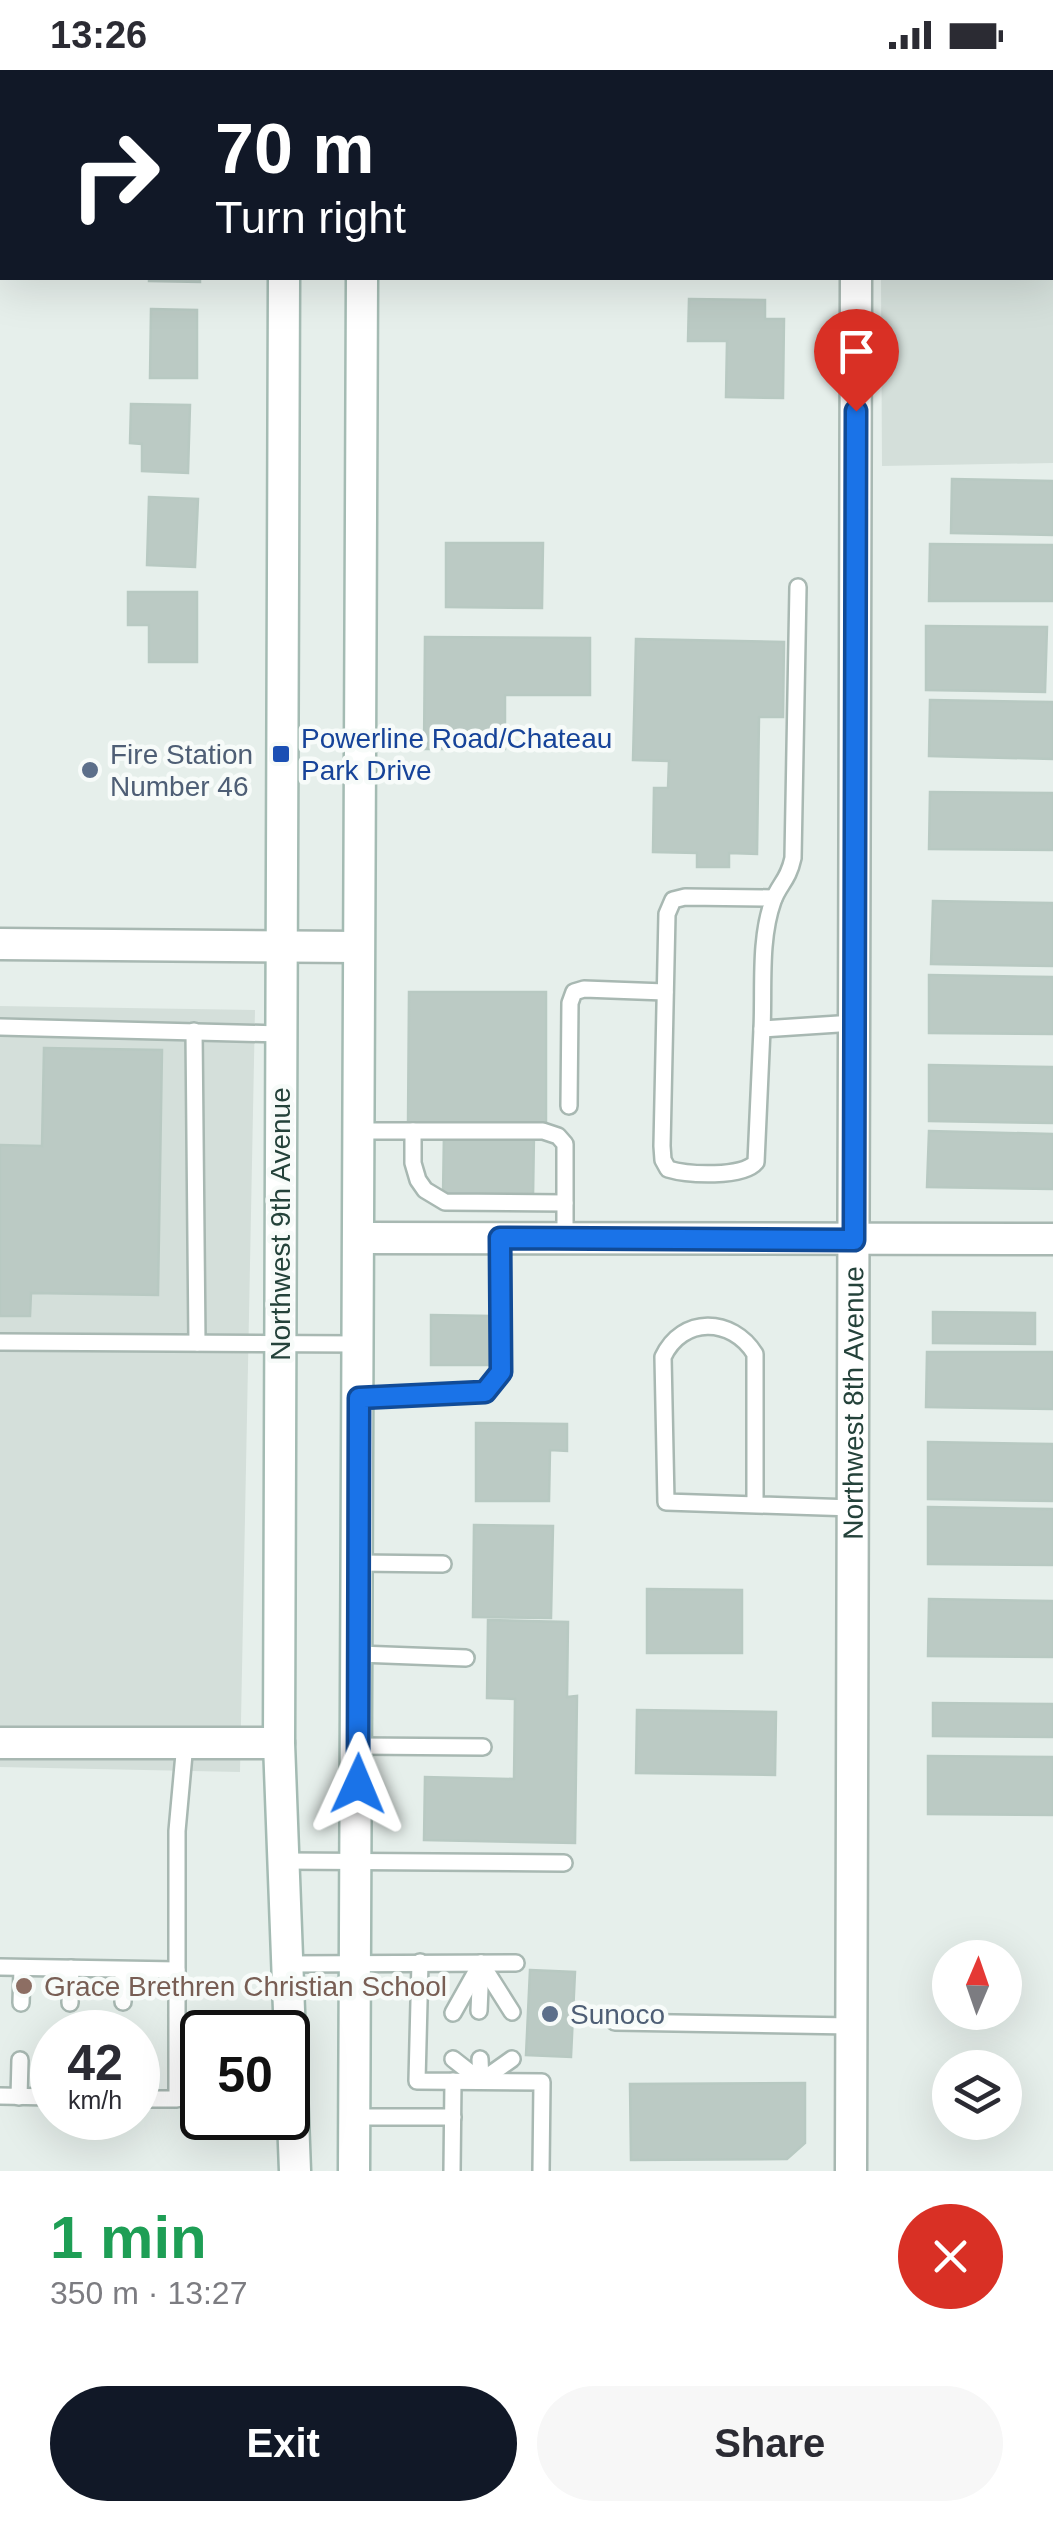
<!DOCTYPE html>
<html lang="en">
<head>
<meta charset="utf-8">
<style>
  body { margin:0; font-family:Helvetica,sans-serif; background:#f7f7f7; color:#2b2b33; height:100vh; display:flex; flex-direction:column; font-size:38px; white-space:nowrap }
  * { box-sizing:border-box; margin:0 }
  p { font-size:32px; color:#7c7c81 }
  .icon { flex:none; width:55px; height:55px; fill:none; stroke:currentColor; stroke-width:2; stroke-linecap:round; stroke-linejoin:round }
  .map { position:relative; height:2101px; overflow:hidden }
  .drawer { display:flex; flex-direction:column; background:#fff; flex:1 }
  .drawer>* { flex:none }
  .guide { position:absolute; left:0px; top:0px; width:1055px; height:210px; box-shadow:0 10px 40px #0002; background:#111827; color:#fff; overflow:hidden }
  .needle { width:65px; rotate:2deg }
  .fabs { position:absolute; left:932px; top:1870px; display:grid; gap:20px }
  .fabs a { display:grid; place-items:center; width:90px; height:90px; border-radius:50%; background:#fff; box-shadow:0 10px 40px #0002; font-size:50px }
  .speed { position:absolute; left:30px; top:1940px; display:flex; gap:20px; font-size:50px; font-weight:700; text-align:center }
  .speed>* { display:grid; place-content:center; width:130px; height:130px; border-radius:50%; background:#fff; box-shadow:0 10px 40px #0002; line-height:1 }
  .speed small { font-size:25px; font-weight:400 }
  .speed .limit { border:5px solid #111; border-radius:15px; background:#fff; color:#111 }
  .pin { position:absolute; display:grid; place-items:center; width:85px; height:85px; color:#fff; margin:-102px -42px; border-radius:50% 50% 50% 0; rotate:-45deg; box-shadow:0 0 10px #0007 }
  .pin .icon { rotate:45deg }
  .me { position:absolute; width:110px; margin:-55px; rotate:1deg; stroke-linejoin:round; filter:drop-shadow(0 0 8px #0008) }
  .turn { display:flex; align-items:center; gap:35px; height:210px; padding:0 50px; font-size:45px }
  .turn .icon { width:130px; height:130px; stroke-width:2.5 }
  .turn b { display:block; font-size:70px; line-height:85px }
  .round { display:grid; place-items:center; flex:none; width:105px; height:105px; border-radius:52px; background:#f7f7f7 }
  .overview { display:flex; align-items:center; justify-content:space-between; height:170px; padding:0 50px }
  h1 { font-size:60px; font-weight:800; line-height:75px; color:#1e9e55 }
  .primary-button { display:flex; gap:20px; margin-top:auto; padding:20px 50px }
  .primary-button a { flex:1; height:115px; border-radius:60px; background:#111827; color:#fff; font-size:40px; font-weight:800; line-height:115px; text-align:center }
  .primary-button a+a { background:#f7f7f7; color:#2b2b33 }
  .status { display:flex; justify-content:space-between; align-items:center; height:70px; padding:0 50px; background:#fff; direction:ltr }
  .status svg { height:28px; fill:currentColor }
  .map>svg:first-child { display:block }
  .built { fill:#d4dfda }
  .building { fill:#bbcac4; stroke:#b8c9c2; stroke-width:2.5 }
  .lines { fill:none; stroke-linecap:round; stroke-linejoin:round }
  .lane-casing { stroke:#a8b8b2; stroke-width:20 }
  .street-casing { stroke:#a8b8b2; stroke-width:35 }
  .secondary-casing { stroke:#a4bbb3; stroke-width:35 }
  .lane { stroke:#fff; stroke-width:15 }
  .street { stroke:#fff; stroke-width:30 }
  .secondary { stroke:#fff; stroke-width:30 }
  .route-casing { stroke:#114b97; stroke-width:25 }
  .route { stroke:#1a73e8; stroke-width:18 }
  .transit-dot { fill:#1a4fb4; stroke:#f7fbf9; stroke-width:4 }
  .service-dot { fill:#5c6f8a; stroke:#f7fbf9; stroke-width:4 }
  .education-dot { fill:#8d6e63; stroke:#f7fbf9; stroke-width:4 }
  .labels { text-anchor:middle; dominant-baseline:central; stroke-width:9; stroke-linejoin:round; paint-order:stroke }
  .transit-label { font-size:28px; fill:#164399; stroke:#f7fbf9; text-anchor:start }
  .service-label { font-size:28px; fill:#4e5e75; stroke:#f7fbf9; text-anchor:start }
  .street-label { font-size:28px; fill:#24423a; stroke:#f7fbf9 }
  .education-label { font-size:28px; fill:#785e54; stroke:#f7fbf9; text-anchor:start }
</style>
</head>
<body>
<div class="status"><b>13:26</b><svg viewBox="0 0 49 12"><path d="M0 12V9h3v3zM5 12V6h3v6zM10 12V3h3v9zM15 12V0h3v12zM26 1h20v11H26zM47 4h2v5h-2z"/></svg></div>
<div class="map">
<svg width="1053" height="2101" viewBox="0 0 1053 2101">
  <rect width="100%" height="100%" fill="#e6efeb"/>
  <g class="built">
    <polygon points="407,0 1053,0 1053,393 882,396 881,208 1052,208 1052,2 407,2"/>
    <polygon points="0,936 255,940 240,1702 0,1697"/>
  </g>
  <g class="building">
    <rect x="160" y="0" width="45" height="2"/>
    <polygon points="635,0 902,0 635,2"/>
    <polygon points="953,0 1053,0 1053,119 1052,2"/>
    <polygon points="149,208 200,208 200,212 149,211"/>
    <polygon points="689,229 765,230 765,249 784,249 783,328 726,327 727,271 688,271"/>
    <polygon points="151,239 197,240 197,308 150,308"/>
    <polygon points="131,334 190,335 188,403 142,401 142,374 130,373"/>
    <polygon points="952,409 1053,411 1053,465 951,463"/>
    <polygon points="149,427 198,429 195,497 147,495"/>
    <polygon points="446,473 543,473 542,538 446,537"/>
    <polygon points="930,474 1053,475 1053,531 929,531"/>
    <polygon points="128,522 197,522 197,592 149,592 149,555 128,555"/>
    <polygon points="926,556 1047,557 1045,622 926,620"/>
    <polygon points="425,567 590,568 590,625 505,625 505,679 424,679"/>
    <polygon points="636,569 784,572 783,647 759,647 757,784 729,783 729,797 697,797 697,783 653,782 654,718 668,718 669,691 633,690"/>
    <polygon points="930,630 1053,632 1053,689 929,686"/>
    <polygon points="930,722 1053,723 1053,780 929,779"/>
    <polygon points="933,831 1053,833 1053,896 931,894"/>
    <polygon points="929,905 1053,907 1053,964 929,963"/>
    <polygon points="409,922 546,922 546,1057 408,1056"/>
    <polygon points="44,978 162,980 158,1225 31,1223 30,1246 0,1246 0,1075 42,1076"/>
    <polygon points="929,995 1053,997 1053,1053 929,1051"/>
    <polygon points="929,1061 1053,1064 1053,1119 927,1117"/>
    <polygon points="444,1062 534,1064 533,1128 443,1126"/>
    <polygon points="933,1242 1035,1243 1035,1274 933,1273"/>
    <polygon points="431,1245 492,1246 492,1295 431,1295"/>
    <polygon points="927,1282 1053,1282 1053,1339 926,1337"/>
    <polygon points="476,1353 567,1354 567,1381 550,1380 549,1431 476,1431"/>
    <polygon points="928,1372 1053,1374 1053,1431 928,1429"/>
    <polygon points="928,1437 1053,1439 1053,1495 928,1494"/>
    <polygon points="474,1455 553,1456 551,1548 473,1547"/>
    <polygon points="647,1519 742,1520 742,1583 647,1583"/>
    <polygon points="929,1529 1053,1531 1053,1587 928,1586"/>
    <polygon points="488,1550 568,1552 567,1627 577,1626 575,1773 424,1770 425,1707 514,1709 515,1629 487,1628"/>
    <polygon points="933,1633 1053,1634 1053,1667 933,1666"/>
    <polygon points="637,1640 776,1642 775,1705 636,1703"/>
    <polygon points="928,1686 1053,1687 1053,1745 928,1744"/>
    <polygon points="530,1900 575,1902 571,1987 526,1985"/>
    <polygon points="805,2013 805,2073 787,2089 631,2090 630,2014"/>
  </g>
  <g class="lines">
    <defs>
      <g id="lane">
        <path d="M798 517 793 788C788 811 779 814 773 831 759 870 764 918 762 959L854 953"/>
        <polyline points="0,957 280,964"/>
        <path d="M762 959 756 1092C743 1108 688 1105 668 1099L663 1090 662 1076 667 844 673 830 685 827 774 828"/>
        <polyline points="194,961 197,1273"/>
        <polyline points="569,1036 570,933 574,922 584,919 665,922"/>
        <polyline points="359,1061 543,1061 558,1066 565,1074 565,1169"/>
        <polyline points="413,1061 413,1093 418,1110 425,1120 445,1132 565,1133"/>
        <polyline points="0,1272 360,1274"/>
        <polyline points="359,1328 485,1323 501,1302 500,1168"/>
        <path d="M755 1435V1284C732 1247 682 1246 663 1287L666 1432 853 1438"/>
        <polyline points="359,1493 443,1494"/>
        <polyline points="359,1584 466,1588"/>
        <polyline points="359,1676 483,1677"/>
        <polyline points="284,1791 564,1793"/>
        <polyline points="420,1892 417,2011 542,2012 541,2101"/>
        <polyline points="481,1893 512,1942"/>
        <polyline points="288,1894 516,1893"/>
        <polyline points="0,1897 177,1900"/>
        <polyline points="123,1932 123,1900"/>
        <polyline points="21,1933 22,1898"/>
        <polyline points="70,1933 71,1898"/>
        <polyline points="479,1941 481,1895"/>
        <polyline points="453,1943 481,1893"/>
        <polyline points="615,1952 852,1956"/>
        <polyline points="453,1989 481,2011"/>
        <polyline points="480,1989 481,2011"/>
        <polyline points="481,2011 512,1989"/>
        <polyline points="0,2026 52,2027"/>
        <polyline points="19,2027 20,1990"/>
        <polyline points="138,2029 177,2029 177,1761 185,1673"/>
        <polyline points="355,2047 453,2047"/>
        <polyline points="452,2101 453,2011"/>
      </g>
      <g id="street">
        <polyline points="0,874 358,877"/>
        <polyline points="360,1168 1053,1169"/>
        <polyline points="0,1673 279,1673"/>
        <path id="s1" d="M851 2101 856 208"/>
      </g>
      <g id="secondary">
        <polyline points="362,0 362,2"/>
        <polyline points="286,2 286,0"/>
        <polyline points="284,208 279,1673 295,2101"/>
        <polyline points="354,2101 362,208"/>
      </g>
    </defs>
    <use href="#lane" class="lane-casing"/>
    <use href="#street" class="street-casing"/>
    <use href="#secondary" class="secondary-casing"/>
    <use href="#lane" class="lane"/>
    <use href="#street" class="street"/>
    <use href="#secondary" class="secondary"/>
  </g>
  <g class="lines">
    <defs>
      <polyline id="route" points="358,1714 359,1328 485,1322 501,1302 500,1168 854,1170 856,341"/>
    </defs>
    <use href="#route" class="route-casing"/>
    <use href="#route" class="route"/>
  </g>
  <rect class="transit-dot" x="271" y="674" width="20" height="20" rx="5"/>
  <g class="service-dot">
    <circle cx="90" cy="700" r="10"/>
    <circle cx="550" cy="1944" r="10"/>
  </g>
  <circle class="education-dot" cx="24" cy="1916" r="10"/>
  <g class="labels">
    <g class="transit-label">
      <text x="301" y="668">Powerline Road/Chateau<tspan x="301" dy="32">Park Drive</tspan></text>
    </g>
    <g class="service-label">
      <text x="110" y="684">Fire Station<tspan x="110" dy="32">Number 46</tspan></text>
      <text x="570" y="1944">Sunoco</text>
    </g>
    <g class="street-label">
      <text transform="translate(280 1154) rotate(-90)">Northwest 9th Avenue</text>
      <text stroke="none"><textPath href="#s1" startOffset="768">Northwest 8th Avenue</textPath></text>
    </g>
    <g class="education-label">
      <text x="44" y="1916">Grace Brethren Christian School</text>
    </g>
  </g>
</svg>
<div class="fabs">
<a><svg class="needle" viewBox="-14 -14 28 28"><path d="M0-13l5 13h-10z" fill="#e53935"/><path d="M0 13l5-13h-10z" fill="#7c7c81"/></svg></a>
<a><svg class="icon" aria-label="layers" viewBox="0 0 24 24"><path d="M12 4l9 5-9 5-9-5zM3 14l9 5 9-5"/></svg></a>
</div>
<div class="speed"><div>42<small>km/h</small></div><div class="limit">50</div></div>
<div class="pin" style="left:856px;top:341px;background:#d93025"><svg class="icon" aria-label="arrive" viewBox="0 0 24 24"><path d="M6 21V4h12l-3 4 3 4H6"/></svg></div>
<svg class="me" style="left:358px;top:1714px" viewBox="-20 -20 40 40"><path d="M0-17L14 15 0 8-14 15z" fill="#1a73e8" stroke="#fff" stroke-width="4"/></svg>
<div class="guide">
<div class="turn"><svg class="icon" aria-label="right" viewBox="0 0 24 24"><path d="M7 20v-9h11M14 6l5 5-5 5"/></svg><div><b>70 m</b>Turn right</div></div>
</div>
</div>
<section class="drawer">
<div class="overview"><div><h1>1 min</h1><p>350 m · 13:27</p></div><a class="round" style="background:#d93025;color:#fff"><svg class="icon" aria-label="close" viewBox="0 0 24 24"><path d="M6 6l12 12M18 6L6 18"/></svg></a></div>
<div class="primary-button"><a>Exit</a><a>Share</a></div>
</section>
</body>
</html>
